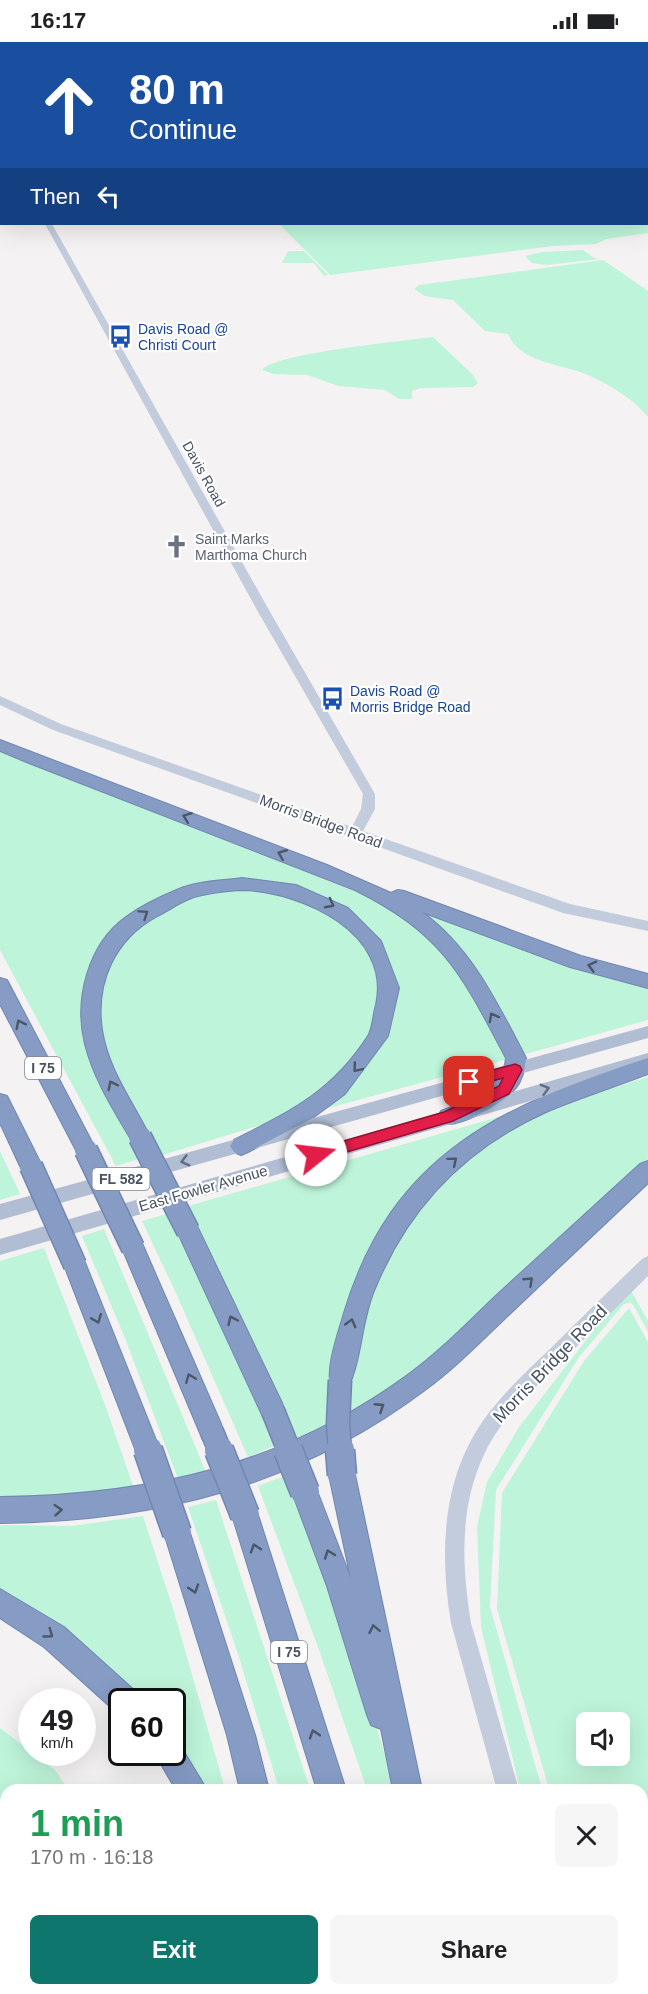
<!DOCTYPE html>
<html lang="en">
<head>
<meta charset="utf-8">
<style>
  body { margin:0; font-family:Arial,sans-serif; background:#f6f6f6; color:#202124; height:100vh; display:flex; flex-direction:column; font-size:22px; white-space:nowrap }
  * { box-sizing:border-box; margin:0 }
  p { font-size:20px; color:#757577 }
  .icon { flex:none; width:33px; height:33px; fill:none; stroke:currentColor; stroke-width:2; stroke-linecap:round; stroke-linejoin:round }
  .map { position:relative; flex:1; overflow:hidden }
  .panel { position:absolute; left:0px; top:1742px; width:648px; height:212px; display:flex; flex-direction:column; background:#fff; border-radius:18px 18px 0 0; box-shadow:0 6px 24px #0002 }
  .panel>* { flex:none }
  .hud { position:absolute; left:0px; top:0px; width:648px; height:183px; box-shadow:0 6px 24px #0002; background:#1a4fa0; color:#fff; overflow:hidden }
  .tools { position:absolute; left:576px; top:1670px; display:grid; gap:12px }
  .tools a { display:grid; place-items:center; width:54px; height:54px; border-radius:9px; background:#fff; box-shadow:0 6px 24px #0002; font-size:30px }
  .speed { position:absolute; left:18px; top:1646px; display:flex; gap:12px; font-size:30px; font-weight:700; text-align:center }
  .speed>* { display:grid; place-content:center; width:78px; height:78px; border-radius:50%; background:#fff; box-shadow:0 6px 24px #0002; line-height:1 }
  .speed small { font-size:15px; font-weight:400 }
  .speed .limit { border:3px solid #111; border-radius:9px; background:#fff; color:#111 }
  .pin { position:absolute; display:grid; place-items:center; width:51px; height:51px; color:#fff; margin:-26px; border-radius:12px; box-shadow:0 3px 9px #0006 }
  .me { position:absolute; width:66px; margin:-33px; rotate:74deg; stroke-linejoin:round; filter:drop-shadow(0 0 4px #0008) }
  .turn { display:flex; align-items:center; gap:21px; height:126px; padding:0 30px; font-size:27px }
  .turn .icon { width:78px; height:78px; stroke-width:2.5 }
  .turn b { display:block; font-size:42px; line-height:51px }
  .then { display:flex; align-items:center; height:57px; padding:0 30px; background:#0003; gap:12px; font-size:22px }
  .round { display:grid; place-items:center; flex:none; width:63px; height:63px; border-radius:9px; background:#f6f6f6 }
  .head { display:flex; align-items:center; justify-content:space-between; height:102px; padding:0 30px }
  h1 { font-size:36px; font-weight:700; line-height:45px; color:#1e9e55 }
  .primary-button { display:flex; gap:12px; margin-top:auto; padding:12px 30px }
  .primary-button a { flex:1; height:69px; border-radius:9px; background:#0f766e; color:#fff; font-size:24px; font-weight:700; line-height:69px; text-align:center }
  .primary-button a+a { background:#f6f6f6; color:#202124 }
  .status { display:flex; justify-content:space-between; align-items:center; height:42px; padding:0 30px; background:#fff; direction:ltr }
  .status svg { height:16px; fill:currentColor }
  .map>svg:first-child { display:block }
  .green { fill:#bef4da; fill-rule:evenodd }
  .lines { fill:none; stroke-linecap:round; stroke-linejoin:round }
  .highway-casing { stroke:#7187b1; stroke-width:2 }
  .secondary { fill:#c3ccdc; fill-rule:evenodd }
  .primary { fill:#b0bdd3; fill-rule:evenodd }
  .highway { fill:#869cc5; fill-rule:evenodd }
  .highway-bridge-far1-casing { stroke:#7187b1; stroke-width:25; stroke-linecap:butt }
  .highway-bridge-casing { stroke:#7187b1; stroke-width:31; stroke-linecap:butt }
  .highway-bridge-far1 { stroke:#869cc5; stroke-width:22 }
  .highway-bridge { stroke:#869cc5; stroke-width:28 }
  .oneway { stroke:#4b5667 }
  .oneway2 { stroke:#626d7e }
  .route { fill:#e11d48; stroke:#92132f; stroke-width:1.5 }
  .labels { text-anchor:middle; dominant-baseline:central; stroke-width:4.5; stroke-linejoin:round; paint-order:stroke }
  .far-transit-label { font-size:14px; fill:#164399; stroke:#fff; text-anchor:start }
  .far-street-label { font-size:14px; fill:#485262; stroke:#fff }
  .far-worship-label { font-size:14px; fill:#5b616d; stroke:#fff; text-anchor:start }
  .shield { fill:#fff; stroke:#7f8691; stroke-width:1.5 }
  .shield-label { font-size:14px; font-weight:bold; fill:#485262 }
  .street-label { font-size:15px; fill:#485262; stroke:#fff }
  .near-street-label { font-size:18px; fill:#485262; stroke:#fff }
</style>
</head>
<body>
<div class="status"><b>16:17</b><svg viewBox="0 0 49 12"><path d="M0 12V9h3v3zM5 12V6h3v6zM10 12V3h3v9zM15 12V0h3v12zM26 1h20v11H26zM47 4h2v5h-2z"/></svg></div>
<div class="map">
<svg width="648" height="1952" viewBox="0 0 648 1952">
  <rect width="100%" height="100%" fill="#f4f2f2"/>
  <g class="green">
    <polygon points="647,174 648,191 606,197 596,202 553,204 330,233 279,182 646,182"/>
    <polygon points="583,208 594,216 599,217 547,223 532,221 525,214 543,210"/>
    <polygon points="288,209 304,209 328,233 324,234 314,221 282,221"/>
    <path d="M603 218 648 249V375C634 357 608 342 588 333 562 322 520 321 508 292L485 289 453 258 425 254 414 247 419 243Z"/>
    <path d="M433 295 472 332 478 341 473 345 421 346 412 349V357H399L385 348 339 344 307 333 274 332 262 328C275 311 404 299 433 295Z"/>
    <polygon points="0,709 390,863 450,910 508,1017 325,1067 323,1064 352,1040 376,1010 394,949 347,868 332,859 300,847 242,839 134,874 86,963 142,1116 116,1124 0,908"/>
    <polygon points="251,845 333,867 379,919 382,969 355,1022 281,1077 159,1114 104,1008 100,996 99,944 124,894 191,853"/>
    <polygon points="413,863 648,944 648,978 526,1012 521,1011"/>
    <polygon points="648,1035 648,1117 426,1323 347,1375 348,1356 359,1287 388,1211 441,1137 521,1079 571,1059"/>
    <polygon points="502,1074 505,1076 484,1088 361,1227 339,1290 330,1380 296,1398 241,1274 185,1165"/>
    <polygon points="0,1109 20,1152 0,1158"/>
    <polygon points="170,1171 278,1402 248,1415 175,1249 142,1179"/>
    <polygon points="104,1187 206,1430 178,1437 125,1296 82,1194"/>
    <polygon points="44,1206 105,1363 136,1452 0,1461 0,1219"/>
    <polygon points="631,1249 648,1279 648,1290 634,1264 631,1261 624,1262 579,1315 496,1448 490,1565 542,1747 520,1747 481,1585 477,1485 487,1440 519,1385 601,1279"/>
    <path d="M629 1266 648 1300V1952H608L606 1947H642V1748L549 1747 497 1567 502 1451 584 1319ZM586 1680H620V1713H586Z"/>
    <polygon points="290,1432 352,1603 395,1747 367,1747 318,1605 258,1444"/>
    <polygon points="216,1458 310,1747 279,1747 238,1612 188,1465"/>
    <polygon points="143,1474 174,1570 225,1747 201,1747 173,1706 172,1659 134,1659 0,1552 0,1483 72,1484"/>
    <polygon points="0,1686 55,1728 68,1747 6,1748 6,1947 191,1947 193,1952 0,1952"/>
  </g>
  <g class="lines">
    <defs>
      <g id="highway">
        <path d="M0 698 327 823 391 851 398 848 404 849 581 914 648 932V946L570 925 422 870C472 906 498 963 526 1016 525 1027 523 1038 515 1047 504 1061 458 1087 441 1081L438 1075 441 1069C467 1058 503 1049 506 1016 462 933 444 892 355 848L29 721 0 709Z"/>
        <path d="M242 836 296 843 348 866 381 899 399 946 388 994 345 1052 311 1077 248 1110 241 1113 234 1110 230 1104 234 1098C291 1069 332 1050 368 994 373 986 373 972 376 963 392 891 303 850 243 848 230 848 201 852 189 857 178 861 168 869 157 874 115 897 95 940 102 988 108 1028 133 1060 150 1095L147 1101 140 1104 133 1101C115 1070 94 1038 85 1002 74 958 88 902 126 875 141 864 162 854 179 847 197 839 222 839 242 836Z"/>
        <polygon points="0,936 7,938 93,1102 97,1108 93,1114 86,1117 79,1114 0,962"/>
        <path d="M648 1016V1032C614 1045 579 1056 546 1070 464 1107 407 1167 374 1249 361 1280 362 1316 348 1346L340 1349 332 1346C324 1329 339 1289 344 1271 392 1111 502 1064 648 1016Z"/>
        <polygon points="0,1052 7,1054 42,1124 39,1130 31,1133 23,1130 20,1124 0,1081"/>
        <path d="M648 1119V1141C604 1183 560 1224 516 1266 486 1294 458 1324 425 1348 297 1444 158 1479 0 1481V1455C151 1453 285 1423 409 1332 442 1308 470 1278 500 1250 547 1207 594 1164 640 1122Z"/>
        <polygon points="188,1179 196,1182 282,1361 285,1369 282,1377 273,1381 264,1377 177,1189 180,1182"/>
        <polygon points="133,1196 141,1199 221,1382 224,1390 221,1398 212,1402 203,1398 122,1206 125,1199"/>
        <polygon points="75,1213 83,1216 86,1223 160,1408 157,1417 148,1420 139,1417 64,1223 67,1216"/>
        <polygon points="342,1421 351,1424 355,1433 422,1748 393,1748 381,1687 371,1683 367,1673 327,1544 292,1450 296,1441 305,1437 314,1441 351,1537 329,1433 333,1424"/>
        <polygon points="245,1460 254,1464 258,1473 346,1748 317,1748 232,1473 236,1464"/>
        <polygon points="177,1478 186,1482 190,1491 255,1693 269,1748 240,1748 227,1693 164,1491 168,1482"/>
        <polygon points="0,1547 64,1585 135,1649 139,1659 122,1659 122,1671 115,1669 44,1605 0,1576"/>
        <polygon points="172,1698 178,1700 207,1748 176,1748 154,1710 172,1710"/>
        <polygon points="275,1947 307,1947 309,1952 277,1952"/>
        <polygon points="378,1947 410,1947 412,1952 380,1952"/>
        <polygon points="443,1947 475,1947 476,1952 444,1952"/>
      </g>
    </defs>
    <use href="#highway" class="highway-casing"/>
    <g class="secondary">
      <rect x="0" y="91" width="2" height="6"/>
      <polygon points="45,182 52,182 269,568 375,752 375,767 363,789 570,862 648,879 648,889 563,871 53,688 0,663 0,654 61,682 352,785 361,767 363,752 257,568"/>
      <path d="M648 1214V1234C620 1262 592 1290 564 1317 534 1347 500 1376 483 1415 459 1467 462 1526 471 1581L519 1748H497L451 1581C439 1509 442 1432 488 1372 506 1348 529 1327 551 1306 581 1276 612 1246 642 1217Z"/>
      <polygon points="553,1947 577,1947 579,1952 555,1952"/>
    </g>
    <g class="primary">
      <polygon points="648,984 648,996 0,1178 0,1162"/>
      <polygon points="648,1011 648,1025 0,1213 0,1197"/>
    </g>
    <use href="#highway" class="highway"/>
    <defs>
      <g id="highway-bridge-far1">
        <polyline points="140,1095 188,1189"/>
        <polyline points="86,1108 133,1206"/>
        <polyline points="31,1124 75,1223"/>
        <polyline points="340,1338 338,1382 340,1409"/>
        <polyline points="273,1369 289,1409"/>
        <polyline points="212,1390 220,1409"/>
      </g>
      <g id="highway-bridge">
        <polyline points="148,1408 177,1491"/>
        <polyline points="219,1408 245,1473"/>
        <polyline points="288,1408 305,1450"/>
        <polyline points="340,1408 342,1433"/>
      </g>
    </defs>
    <use href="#highway-bridge-far1" class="highway-bridge-far1-casing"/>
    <use href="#highway-bridge" class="highway-bridge-casing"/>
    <use href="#highway-bridge-far1" class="highway-bridge-far1"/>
    <use href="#highway-bridge" class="highway-bridge"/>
  </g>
  <defs><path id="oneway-chevron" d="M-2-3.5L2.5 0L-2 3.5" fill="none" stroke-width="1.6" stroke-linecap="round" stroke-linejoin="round" transform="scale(1.5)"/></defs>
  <g class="oneway">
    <use href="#oneway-chevron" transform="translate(187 775) rotate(-159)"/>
    <use href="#oneway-chevron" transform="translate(282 812) rotate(-158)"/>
    <use href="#oneway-chevron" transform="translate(330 862) rotate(28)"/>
    <use href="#oneway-chevron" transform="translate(144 872) rotate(-34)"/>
    <use href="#oneway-chevron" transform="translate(592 924) rotate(-165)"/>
    <use href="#oneway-chevron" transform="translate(493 975) rotate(-119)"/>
    <use href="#oneway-chevron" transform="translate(20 982) rotate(-117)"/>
    <use href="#oneway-chevron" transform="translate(357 1026) rotate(130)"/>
    <use href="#oneway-chevron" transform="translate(112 1043) rotate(-117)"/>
    <use href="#oneway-chevron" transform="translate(453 1119) rotate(-40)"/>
    <use href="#oneway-chevron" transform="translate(529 1239) rotate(-43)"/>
    <use href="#oneway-chevron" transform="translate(97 1277) rotate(68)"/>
    <use href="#oneway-chevron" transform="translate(232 1278) rotate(-115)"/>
    <use href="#oneway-chevron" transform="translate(351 1281) rotate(-75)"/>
    <use href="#oneway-chevron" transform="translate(190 1336) rotate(-112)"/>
    <use href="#oneway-chevron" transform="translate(380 1365) rotate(-33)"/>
    <use href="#oneway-chevron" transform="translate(58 1468) rotate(-4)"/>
    <use href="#oneway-chevron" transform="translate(255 1506) rotate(-108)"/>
    <use href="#oneway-chevron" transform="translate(329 1512) rotate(-110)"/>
    <use href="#oneway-chevron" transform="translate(194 1547) rotate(72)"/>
    <use href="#oneway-chevron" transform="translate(374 1587) rotate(-102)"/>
    <use href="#oneway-chevron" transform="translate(49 1592) rotate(36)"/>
    <use href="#oneway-chevron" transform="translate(314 1692) rotate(-108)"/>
  </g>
  <g class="oneway2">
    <use href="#oneway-chevron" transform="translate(545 1047) rotate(-16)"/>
    <use href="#oneway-chevron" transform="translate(185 1119) rotate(165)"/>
  </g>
  <polygon class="route" points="515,1022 520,1024 522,1028 509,1052 453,1079 316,1119 311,1117 309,1113 311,1109 316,1107 444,1070 499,1044 503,1036 469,1046 464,1044 462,1040 464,1036"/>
  <defs>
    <symbol id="bus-bare" viewBox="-9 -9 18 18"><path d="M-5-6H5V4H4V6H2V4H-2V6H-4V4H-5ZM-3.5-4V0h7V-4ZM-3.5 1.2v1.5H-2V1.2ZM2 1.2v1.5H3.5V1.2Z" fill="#1a4fb4" stroke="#fff" stroke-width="2.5" paint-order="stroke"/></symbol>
    <symbol id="church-bare" viewBox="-9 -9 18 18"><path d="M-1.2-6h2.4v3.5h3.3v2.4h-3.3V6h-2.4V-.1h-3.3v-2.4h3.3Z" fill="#6b7280" stroke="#fff" stroke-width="2.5" paint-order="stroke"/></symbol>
  </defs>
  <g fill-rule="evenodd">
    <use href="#bus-bare" x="104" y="278" width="33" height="33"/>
    <use href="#church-bare" x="160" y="488" width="33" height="33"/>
    <use href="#bus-bare" x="316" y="640" width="33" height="33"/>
  </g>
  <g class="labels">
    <g class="far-transit-label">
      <text x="138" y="287">Davis Road @<tspan x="138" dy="16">Christi Court</tspan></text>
      <text x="350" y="649">Davis Road @<tspan x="350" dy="16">Morris Bridge Road</tspan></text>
    </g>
    <g class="far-street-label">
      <text transform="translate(204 432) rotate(61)">Davis Road</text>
    </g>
    <g class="far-worship-label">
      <text x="195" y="497">Saint Marks<tspan x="195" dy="16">Marthoma Church</tspan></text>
    </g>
    <g class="shield">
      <rect x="25" y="1015" width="36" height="22" rx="4.5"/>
      <rect x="92.5" y="1126" width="57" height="22" rx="4.5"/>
      <rect x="271" y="1599" width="36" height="22" rx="4.5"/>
    </g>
    <g class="shield-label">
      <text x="43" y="1026">I 75</text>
      <text x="121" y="1137">FL 582</text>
      <text x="289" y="1610">I 75</text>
    </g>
    <g class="street-label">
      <text transform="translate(321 779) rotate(20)">Morris Bridge Road</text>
      <text transform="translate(203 1146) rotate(-16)">East Fowler Avenue</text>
    </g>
    <g class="near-street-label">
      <text transform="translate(550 1322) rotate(-46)">Morris Bridge Road</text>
    </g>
  </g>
</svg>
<div class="tools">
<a><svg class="icon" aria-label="sound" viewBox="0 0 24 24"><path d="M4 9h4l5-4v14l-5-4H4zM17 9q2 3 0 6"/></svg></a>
</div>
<div class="speed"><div>49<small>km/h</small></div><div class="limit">60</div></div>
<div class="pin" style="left:469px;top:1040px;background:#d93025"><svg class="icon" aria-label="arrive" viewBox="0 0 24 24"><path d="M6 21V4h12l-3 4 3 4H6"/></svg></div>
<svg class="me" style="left:316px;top:1113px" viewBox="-20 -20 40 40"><circle r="19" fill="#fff"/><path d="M0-13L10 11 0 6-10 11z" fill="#e11d48"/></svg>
<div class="hud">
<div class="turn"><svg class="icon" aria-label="ahead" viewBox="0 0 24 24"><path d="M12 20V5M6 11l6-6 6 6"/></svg><div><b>80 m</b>Continue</div></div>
<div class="then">Then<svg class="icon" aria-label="left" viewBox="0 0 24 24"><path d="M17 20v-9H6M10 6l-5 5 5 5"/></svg></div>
</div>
<section class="panel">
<div class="head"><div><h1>1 min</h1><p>170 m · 16:18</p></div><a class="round"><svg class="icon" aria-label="close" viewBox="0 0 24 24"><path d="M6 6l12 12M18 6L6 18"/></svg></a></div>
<div class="primary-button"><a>Exit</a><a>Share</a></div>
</section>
</div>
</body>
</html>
